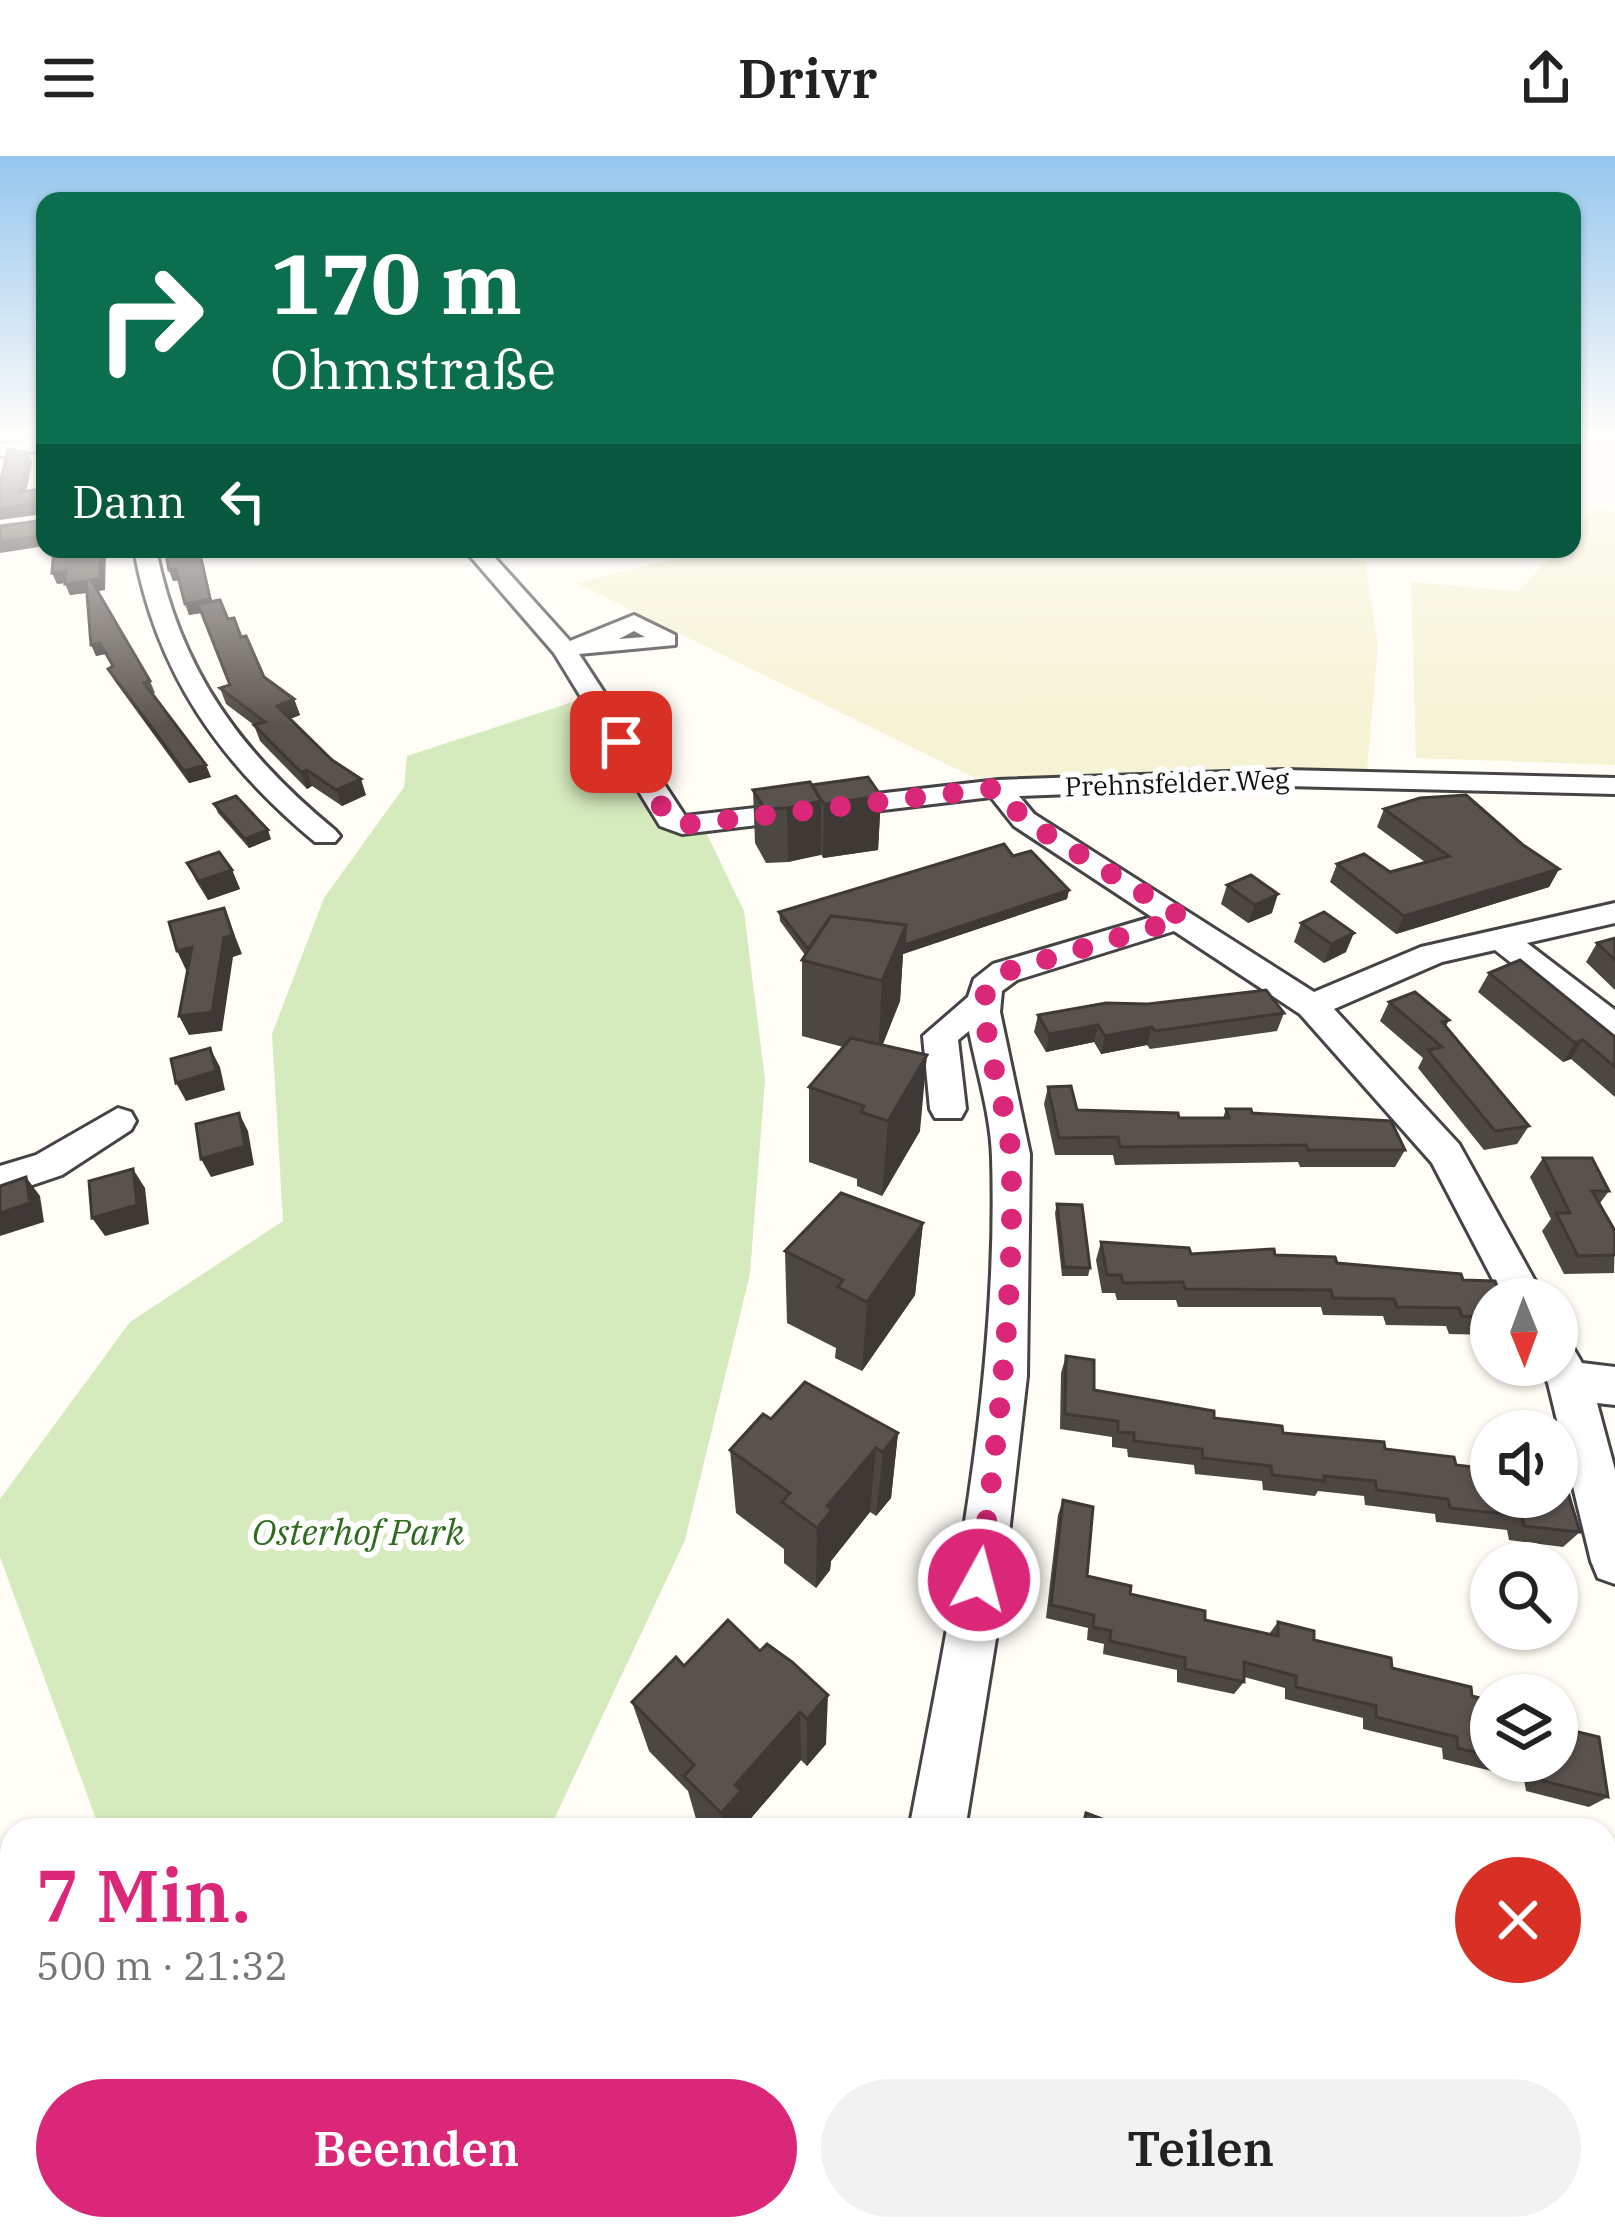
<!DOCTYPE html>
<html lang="de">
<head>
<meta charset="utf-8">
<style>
  body { margin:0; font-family:"IBM Plex Serif",serif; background:#f2f2f2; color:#222; height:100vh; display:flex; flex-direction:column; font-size:45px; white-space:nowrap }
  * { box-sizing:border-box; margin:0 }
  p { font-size:39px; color:#767676 }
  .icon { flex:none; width:66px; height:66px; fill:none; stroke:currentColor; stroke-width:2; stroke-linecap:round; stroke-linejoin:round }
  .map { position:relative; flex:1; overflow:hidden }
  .details { position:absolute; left:0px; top:1662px; width:1617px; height:423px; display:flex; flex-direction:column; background:#fff; border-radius:36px 36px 0 0; box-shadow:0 3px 9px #0004 }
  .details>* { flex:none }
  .top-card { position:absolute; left:36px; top:36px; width:1545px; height:366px; border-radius:24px; box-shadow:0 3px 9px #0004; background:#0b6e4f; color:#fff; overflow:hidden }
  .needle { width:78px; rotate:179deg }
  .controls { position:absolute; left:1470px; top:1122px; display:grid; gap:24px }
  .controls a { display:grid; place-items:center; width:108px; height:108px; border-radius:50%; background:#fff; box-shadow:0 3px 9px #0004; font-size:60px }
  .pin { position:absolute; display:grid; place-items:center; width:102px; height:102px; color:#fff; margin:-51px; border-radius:24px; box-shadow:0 6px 18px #0006 }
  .me { position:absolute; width:132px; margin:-66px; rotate:7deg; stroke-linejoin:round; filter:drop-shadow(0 0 9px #0008) }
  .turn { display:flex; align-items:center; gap:42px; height:252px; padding:0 36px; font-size:54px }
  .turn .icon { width:156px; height:156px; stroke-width:2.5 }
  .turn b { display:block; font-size:84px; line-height:102px }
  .then { display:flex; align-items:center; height:114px; padding:0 36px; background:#0003; gap:24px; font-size:45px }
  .round { display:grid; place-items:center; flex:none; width:126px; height:126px; border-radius:63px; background:#f2f2f2 }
  .head { display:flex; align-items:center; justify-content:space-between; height:204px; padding:0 36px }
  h1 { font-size:72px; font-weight:600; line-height:90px; color:#db2777 }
  .action { display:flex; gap:24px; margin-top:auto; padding:24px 36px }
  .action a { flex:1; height:138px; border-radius:72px; background:#db2777; color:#fff; font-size:48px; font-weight:600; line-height:138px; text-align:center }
  .action a+a { background:#f2f2f2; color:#222 }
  header { display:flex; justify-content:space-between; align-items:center; height:156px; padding:0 36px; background:#fff; font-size:54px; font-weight:600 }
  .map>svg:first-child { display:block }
  .farmland { fill:#f6f3d4 }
  .green { fill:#d5ebbd }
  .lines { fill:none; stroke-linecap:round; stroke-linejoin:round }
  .minor-casing { stroke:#444; stroke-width:6 }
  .minor { fill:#fff; fill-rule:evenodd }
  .wall { fill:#4d4742 }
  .shaded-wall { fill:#3f3936 }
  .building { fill:#5a524d; stroke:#3f3936; stroke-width:3 }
  .route { stroke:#db2777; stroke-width:21; stroke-dasharray:0 37.8 }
  .labels { text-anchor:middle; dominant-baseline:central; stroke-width:12; stroke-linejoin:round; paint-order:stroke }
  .far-street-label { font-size:27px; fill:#111; stroke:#fff }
  .near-park-label { font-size:36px; font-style:italic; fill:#2f6b1f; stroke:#fff }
</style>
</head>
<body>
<header><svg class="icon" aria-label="menu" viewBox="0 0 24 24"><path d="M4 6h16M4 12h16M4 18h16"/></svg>Drivr<svg class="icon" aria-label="share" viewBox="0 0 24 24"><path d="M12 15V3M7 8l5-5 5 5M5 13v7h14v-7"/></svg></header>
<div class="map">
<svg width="1615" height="2084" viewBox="0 0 1615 2084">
  <rect width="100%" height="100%" fill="#fffdf5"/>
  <g class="farmland">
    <polygon points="1596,353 1615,356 1615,609 1416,602 1411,426 1519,435 1558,393 1572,393 1572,378"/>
    <polygon points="716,393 1320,393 1365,406 1378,489 1367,614 975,622 576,427"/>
  </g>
  <g class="green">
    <polygon points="591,540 670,675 702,668 744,755 765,924 750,1118 685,1384 549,1674 113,1674 96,1663 0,1401 0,1343 130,1166 283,1065 272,878 324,742 404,631 407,600"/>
    <polygon points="108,2073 362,2073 357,2084 103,2084"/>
  </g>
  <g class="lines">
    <defs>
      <g id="minor">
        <polygon points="45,282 45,294 0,300 0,288"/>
        <path d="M134 393H156C180 514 241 597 335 674L340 680 335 686H315C219 606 156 517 134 393Z"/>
        <path d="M464 393H487L570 485 634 459 675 479V489L579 498 685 660 998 624 1285 614 1615 622V638L1285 630 1019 640 1034 658 1314 836 1421 791 1615 747V767L1527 787 1615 854V883L1603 879 1495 794 1442 806 1334 853 1459 988 1545 1143H1503L1432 1007 1300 858 1174 775 1017 824 1002 835 1000 856 1030 998 1027 1220 999 1464 965 1674H909C951 1454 999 1227 992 1001 991 960 977 916 969 875L958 884 966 953 961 962H935L930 953 923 880 968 841 974 823 993 808 1152 761 1014 670 991 641 682 678 660 670 554 497ZM634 475 645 481 619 483Z"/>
        <polygon points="118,952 131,956 136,965 131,974 62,1019 0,1040 0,1010 36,999"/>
        <polygon points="1557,1185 1572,1190 1582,1207 1615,1211 1615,1249 1597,1247 1615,1314 1615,1428 1598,1422 1591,1405 1548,1227 1538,1209 1557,1209"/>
        <polygon points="1509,2073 1592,2073 1596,2084 1513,2084"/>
      </g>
    </defs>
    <use href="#minor" class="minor-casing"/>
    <use href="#minor" class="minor"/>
  </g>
  <g class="wall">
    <polygon points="54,393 105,434 97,435 150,525 155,537 152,538 211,621 189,627 114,524 108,513 112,510 105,498 96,500 87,437 70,439 65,427 57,428"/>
    <polygon points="200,393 212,445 241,481 264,521 294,543 300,559 290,563 366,639 342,650 312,630 307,633 260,585 254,569 226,548 220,532 230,529 202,457 189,459 179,424 173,425 169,414"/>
    <polygon points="812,630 881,640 878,694 823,702 821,698 788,706 766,707 755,687 753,634"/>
    <polygon points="214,648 271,683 249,692 218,657"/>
    <polygon points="1384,653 1523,689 1559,713 1549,731 1396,778 1330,726 1337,708 1390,716 1425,706 1377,671"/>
    <polygon points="1013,700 1069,734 1067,743 903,798 900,845 882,889 920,975 882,1040 857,1030 857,1023 809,1006 809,931 843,891 802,880 802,804 805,799 780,765 779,756"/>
    <polygon points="187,707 232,714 240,733 208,744 196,725"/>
    <polygon points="1227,729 1272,757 1248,767 1221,748"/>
    <polygon points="1301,767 1346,796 1324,807 1294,786"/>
    <polygon points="1615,782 1615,834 1586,806 1597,787"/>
    <polygon points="1489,817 1615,881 1615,941 1571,903 1563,906 1478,836"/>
    <polygon points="1389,846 1449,864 1446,870 1529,970 1517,988 1484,994 1418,912 1423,902 1380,865"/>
    <polygon points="1284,857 1277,875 1150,893 1147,889 1101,898 1094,886 1046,896 1034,876 1038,859"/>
    <polygon points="1048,931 1077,954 1179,962 1223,962 1226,953 1252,957 1405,994 1395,1011 1300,1011 1298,1006 1115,1009 1113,999 1055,999 1044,948"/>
    <polygon points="1543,1002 1609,1035 1600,1047 1615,1075 1614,1117 1564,1118 1542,1075 1551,1063 1530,1021"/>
    <polygon points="1057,1048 1090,1112 1088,1120 1062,1120 1055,1057"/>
    <polygon points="923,1067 915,1139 862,1215 835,1202 836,1192 787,1167 785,1095"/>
    <polygon points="1101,1086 1191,1098 1275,1099 1463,1124 1491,1143 1491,1179 1449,1178 1446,1170 1386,1169 1383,1160 1323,1159 1321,1151 1178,1151 1176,1144 1117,1144 1115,1137 1102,1137 1096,1104"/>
    <polygon points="1066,1200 1094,1234 1283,1277 1385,1293 1456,1309 1580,1376 1563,1391 1509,1384 1507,1374 1436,1366 1435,1358 1365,1349 1364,1340 1318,1335 1315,1340 1263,1334 1262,1325 1195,1318 1194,1309 1128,1301 1127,1293 1112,1291 1112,1281 1060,1273 1061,1217"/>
    <polygon points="771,1263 898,1277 891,1342 876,1360 870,1356 831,1405 830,1414 816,1432 784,1407 784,1393 736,1357 730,1294"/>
    <polygon points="1063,1344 1087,1420 1130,1438 1205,1464 1269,1478 1278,1466 1314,1484 1472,1540 1491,1545 1491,1605 1557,1605 1608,1641 1589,1651 1526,1635 1524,1623 1443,1603 1442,1592 1363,1573 1363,1562 1285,1543 1285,1532 1244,1521 1244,1526 1234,1538 1177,1526 1177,1514 1103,1498 1104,1488 1087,1484 1088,1472 1046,1462 1058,1359"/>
    <polygon points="760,1495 826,1588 807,1610 801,1604 746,1668 747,1674 706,1674 696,1663 688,1635 649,1595 632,1546 684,1510"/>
    <polygon points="1056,2073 1295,2073 1293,2084 1076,2084"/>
  </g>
  <g class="shaded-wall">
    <polygon points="28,297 32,307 24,347 20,336"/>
    <polygon points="40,347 44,358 0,364 0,353"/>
    <polygon points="45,379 45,390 0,397 0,386"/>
    <polygon points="101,393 106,393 105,434 95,435 91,424"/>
    <polygon points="199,393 214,454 189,459 185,448"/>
    <polygon points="176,413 181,424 173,425 169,414"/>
    <polygon points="66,415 71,426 57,428 52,417"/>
    <polygon points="86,425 91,436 70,439 65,428"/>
    <polygon points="100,487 105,498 96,500 91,489"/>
    <polygon points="294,543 300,559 282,566 277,550"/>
    <polygon points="206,609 211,621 189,627 184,615"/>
    <polygon points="307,614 312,630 307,633 301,616"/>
    <polygon points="361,623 366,639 342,650 336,634"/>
    <polygon points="881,640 878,694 823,702 824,648"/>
    <polygon points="821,645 821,699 788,706 787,652"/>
    <polygon points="268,674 271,683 249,692 245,683"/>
    <polygon points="1559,713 1549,731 1396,778 1404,760"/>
    <polygon points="232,714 240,733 208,744 199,725"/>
    <polygon points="1069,734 1067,743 903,798 900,845 878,901 882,825 906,769"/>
    <polygon points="1278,738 1272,757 1248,767 1255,749"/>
    <polygon points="224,752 242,798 233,801 222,875 189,879 179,860"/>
    <polygon points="1354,777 1346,796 1324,807 1331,788"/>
    <polygon points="192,791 201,810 186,814 177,795"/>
    <polygon points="1098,869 1094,886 1046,896 1049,878"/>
    <polygon points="1152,871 1147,889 1101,898 1105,880"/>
    <polygon points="1583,884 1571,903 1563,906 1575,887"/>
    <polygon points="210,892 220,911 225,934 186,945 176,927"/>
    <polygon points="927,899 920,975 882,1040 888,965"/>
    <polygon points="239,957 248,975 254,1009 211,1021 201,1003"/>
    <polygon points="133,1013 145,1032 149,1068 105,1080 92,1062"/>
    <polygon points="26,1021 40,1040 44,1066 0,1080 0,1057"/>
    <polygon points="923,1067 915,1139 862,1215 867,1146"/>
    <polygon points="898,1277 891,1342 876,1360 883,1296"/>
    <polygon points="876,1292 870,1356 831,1405 830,1414 816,1432 817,1372 827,1350"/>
    <polygon points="828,1539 826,1588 807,1610 807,1563"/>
    <polygon points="800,1556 801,1604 746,1668 747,1674 724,1674 721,1657 735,1629"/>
  </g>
  <g class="building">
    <polygon points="8,293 28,297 20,336 45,333 45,379 0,386 0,370 45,364 40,347 0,353 0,328"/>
    <polygon points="54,393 101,393 100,423 91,424 150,525 144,527 206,609 184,615 108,513 113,510 100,487 91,489 86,425 65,428 66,415 52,417"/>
    <polygon points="165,393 199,393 210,443 185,448 176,413 169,414"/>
    <polygon points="220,444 228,463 234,462 241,481 246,480 264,521 294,543 277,550 332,604 361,623 336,634 307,614 301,616 254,569 265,566 220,532 230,529 198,448"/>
    <polygon points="868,621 881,640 824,648 812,629"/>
    <polygon points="810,626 821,645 787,652 765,653 753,634"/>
    <polygon points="1466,639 1523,689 1559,713 1404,760 1337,708 1364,698 1390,716 1449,700 1384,653 1420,642"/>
    <polygon points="236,640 268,674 245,683 214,648"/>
    <polygon points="1004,688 1013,700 1031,695 1069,734 904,789 906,769 831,760 808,793 779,756"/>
    <polygon points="219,696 232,714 199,725 187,707"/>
    <polygon points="1251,719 1278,738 1255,749 1227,729"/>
    <polygon points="224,752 233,779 224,782 212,856 179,860 192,791 177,795 169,766"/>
    <polygon points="1324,756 1354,777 1331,788 1301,767"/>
    <polygon points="831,760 906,769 882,825 802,804"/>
    <polygon points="1615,782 1615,804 1597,787"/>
    <polygon points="1520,804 1615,881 1615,911 1583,884 1575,887 1489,817"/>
    <polygon points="1266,834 1284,857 1155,875 1152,871 1105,880 1098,869 1049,878 1038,859 1106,847 1148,848"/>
    <polygon points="1415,836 1449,864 1442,866 1529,970 1495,975 1428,894 1442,891 1389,846"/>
    <polygon points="851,882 927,899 888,965 861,956 864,950 809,931"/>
    <polygon points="210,892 216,915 176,927 171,903"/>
    <polygon points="1071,930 1077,954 1178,957 1179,962 1229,962 1226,953 1251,953 1252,957 1391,965 1405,994 1308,994 1306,989 1120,991 1118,981 1059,982 1048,931"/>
    <polygon points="239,957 245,990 201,1003 196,968"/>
    <polygon points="1543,1002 1592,1002 1609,1035 1592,1035 1615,1075 1615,1099 1578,1100 1556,1057 1570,1057"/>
    <polygon points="133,1013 137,1049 92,1062 89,1025"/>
    <polygon points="26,1021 30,1047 0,1057 0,1030"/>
    <polygon points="841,1037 923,1067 867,1146 838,1131 843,1124 785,1095"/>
    <polygon points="1057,1048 1082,1049 1090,1112 1064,1111"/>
    <polygon points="1101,1086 1189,1092 1191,1098 1274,1093 1275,1099 1335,1101 1337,1107 1461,1118 1463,1124 1495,1125 1502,1143 1491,1143 1491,1161 1462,1160 1459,1152 1397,1151 1394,1143 1333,1142 1331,1134 1185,1133 1183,1126 1123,1127 1121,1119 1107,1119"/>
    <polygon points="1066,1200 1094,1204 1094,1234 1214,1255 1214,1262 1282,1270 1283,1277 1384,1286 1385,1293 1454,1301 1456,1309 1491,1313 1491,1341 1557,1341 1557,1329 1566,1330 1580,1376 1524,1370 1522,1360 1450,1352 1448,1343 1377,1334 1375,1325 1324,1320 1325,1325 1272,1319 1271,1310 1203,1302 1202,1293 1134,1285 1134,1277 1118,1276 1118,1265 1065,1258"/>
    <polygon points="805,1226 898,1277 883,1296 876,1292 827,1350 832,1354 817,1372 782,1346 790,1337 730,1294 763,1258 771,1263"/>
    <polygon points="1063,1344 1093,1351 1087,1420 1131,1430 1130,1438 1205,1455 1205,1464 1278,1480 1278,1466 1314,1475 1314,1484 1391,1502 1392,1512 1471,1531 1472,1540 1491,1545 1491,1600 1458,1592 1457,1581 1376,1561 1376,1550 1296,1531 1296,1520 1244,1506 1244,1526 1185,1513 1185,1502 1110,1485 1111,1475 1093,1471 1094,1459 1051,1449"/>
    <polygon points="728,1464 760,1495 767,1488 792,1506 828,1539 807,1563 800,1556 735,1629 741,1635 721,1657 684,1620 694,1609 632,1546 676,1501 684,1510"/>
    <polygon points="1557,1571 1599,1581 1608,1641 1543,1625 1541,1613 1510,1605 1557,1605"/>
    <polygon points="1086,1657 1123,1671 1122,1674 1082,1674"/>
    <polygon points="1067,2073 1295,2073 1293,2084 1087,2084"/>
  </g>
  <linearGradient id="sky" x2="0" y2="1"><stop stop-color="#95c6ee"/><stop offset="0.49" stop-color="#fffefa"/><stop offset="1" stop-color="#fffefa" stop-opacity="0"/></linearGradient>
  <rect width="1615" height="571" fill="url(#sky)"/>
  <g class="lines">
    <path class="route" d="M621 586 670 664 682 669 998 632 1024 664 1183 762 1005 816 986 831C979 889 1009 945 1011 1003 1015 1144 997 1284 979 1424"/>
  </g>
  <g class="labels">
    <g class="far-street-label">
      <text transform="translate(1177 626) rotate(-2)">Prehnsfelder Weg</text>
    </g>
    <g class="near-park-label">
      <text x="358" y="1375">Osterhof Park</text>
    </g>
  </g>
</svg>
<div class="controls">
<a><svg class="needle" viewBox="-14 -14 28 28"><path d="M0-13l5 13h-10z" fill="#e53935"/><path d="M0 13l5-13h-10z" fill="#767676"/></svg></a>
<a><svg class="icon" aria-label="sound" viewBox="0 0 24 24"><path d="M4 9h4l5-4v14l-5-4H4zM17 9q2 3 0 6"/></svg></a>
<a><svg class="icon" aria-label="search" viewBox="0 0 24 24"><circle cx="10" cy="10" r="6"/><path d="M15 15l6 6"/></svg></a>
<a><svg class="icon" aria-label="layers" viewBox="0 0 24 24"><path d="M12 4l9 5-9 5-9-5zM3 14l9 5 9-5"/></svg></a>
</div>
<div class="pin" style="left:621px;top:586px;background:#d93025"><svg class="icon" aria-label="arrive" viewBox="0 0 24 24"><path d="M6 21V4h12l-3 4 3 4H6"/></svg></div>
<svg class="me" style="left:979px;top:1424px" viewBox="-20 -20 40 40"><circle r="17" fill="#db2777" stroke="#fff" stroke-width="3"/><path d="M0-11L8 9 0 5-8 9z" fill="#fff"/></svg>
<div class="top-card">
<div class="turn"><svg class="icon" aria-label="right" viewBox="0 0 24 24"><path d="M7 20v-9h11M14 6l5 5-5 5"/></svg><div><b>170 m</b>Ohmstraße</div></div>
<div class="then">Dann<svg class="icon" aria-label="left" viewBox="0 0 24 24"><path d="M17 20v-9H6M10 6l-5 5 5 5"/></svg></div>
</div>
<section class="details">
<div class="head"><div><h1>7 Min.</h1><p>500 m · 21:32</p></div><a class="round" style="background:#d93025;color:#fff"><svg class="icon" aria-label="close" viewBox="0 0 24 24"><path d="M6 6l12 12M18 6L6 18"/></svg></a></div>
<div class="action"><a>Beenden</a><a>Teilen</a></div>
</section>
</div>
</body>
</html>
